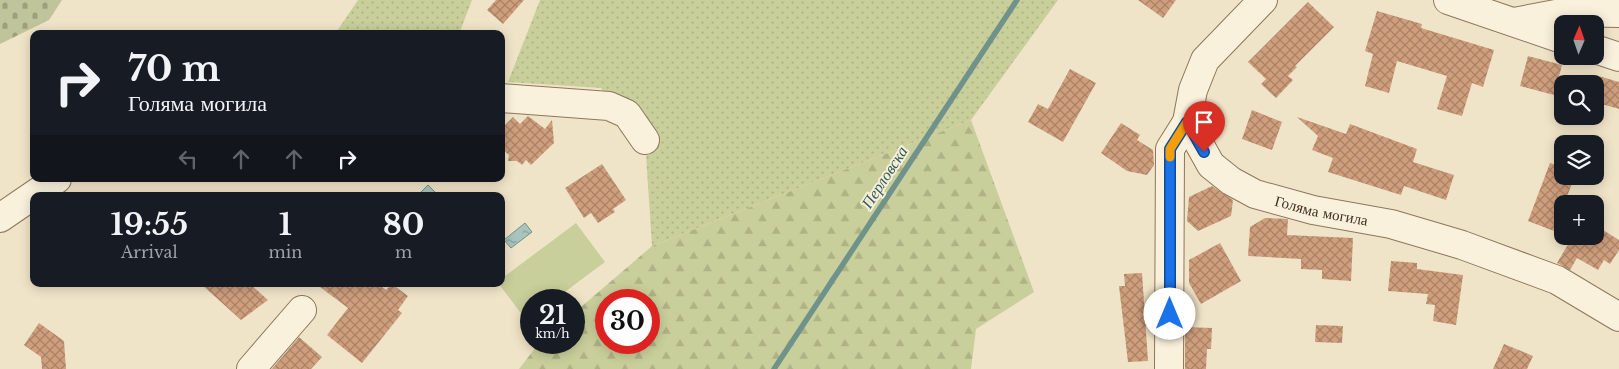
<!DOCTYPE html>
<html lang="en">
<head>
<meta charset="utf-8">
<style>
  body { margin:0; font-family:"Libre Baskerville",serif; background:#242831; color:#f1f3f6; height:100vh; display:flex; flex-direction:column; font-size:19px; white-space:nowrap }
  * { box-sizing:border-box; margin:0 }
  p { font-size:16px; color:#9ea1a6 }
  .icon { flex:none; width:28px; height:28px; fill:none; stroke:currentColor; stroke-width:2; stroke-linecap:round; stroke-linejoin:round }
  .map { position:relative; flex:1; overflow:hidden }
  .details { position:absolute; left:30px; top:192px; width:475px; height:95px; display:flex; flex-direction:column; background:#171b24; border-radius:10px; box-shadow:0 2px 12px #0003 }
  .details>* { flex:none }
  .banner { position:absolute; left:30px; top:30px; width:475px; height:152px; border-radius:10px; box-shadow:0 2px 12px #0003; background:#171b24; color:#f1f3f6; overflow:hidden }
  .needle { width:32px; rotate:2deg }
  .fabs { position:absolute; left:1554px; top:15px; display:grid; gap:10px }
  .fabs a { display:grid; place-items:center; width:50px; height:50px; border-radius:10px; background:#171b24; box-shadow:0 2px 12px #0003; font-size:25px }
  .speed { position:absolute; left:520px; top:289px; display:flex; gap:10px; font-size:25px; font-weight:700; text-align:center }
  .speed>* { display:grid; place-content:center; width:65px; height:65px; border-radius:50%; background:#171b24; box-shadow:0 2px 12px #0003; line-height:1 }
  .speed small { font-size:12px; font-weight:400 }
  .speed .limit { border:8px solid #d22; background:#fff; color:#111 }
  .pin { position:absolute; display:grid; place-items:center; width:42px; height:42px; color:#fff; margin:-51px -21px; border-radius:50% 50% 50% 0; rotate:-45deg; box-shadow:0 0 5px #0007 }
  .pin .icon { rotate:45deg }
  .me { position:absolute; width:55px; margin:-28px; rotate:0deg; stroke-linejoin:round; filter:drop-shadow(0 0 4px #0008) }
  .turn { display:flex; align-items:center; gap:18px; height:105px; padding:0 15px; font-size:22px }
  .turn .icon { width:65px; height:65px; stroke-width:2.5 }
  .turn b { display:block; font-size:35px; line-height:42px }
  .lanes { display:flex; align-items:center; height:48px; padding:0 15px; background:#0003; justify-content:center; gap:25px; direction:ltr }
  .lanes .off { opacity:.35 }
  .eta { display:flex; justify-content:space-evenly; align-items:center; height:85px; text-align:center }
  .eta b { font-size:30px; font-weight:700; line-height:35px }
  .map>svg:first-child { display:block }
  .grass { fill:url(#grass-dots) }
  .forest { fill:url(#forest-firs); fill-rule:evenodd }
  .cemetery { fill:url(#cemetery-stones) }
  .pitch { fill:#c9cf9b }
  .water { fill:url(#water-ripples); stroke:#6f938a }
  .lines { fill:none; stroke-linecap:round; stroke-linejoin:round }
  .stream { stroke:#6f938a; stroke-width:5.5 }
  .building { fill:url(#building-cross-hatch) }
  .minor-casing { stroke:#8d765c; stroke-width:30 }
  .minor { stroke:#faf1dc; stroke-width:28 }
  .route-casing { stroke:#114b97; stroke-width:12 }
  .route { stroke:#1a73e8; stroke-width:9 }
  .slow { stroke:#f59e0b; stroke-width:9 }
  .labels { text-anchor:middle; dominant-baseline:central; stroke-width:4; stroke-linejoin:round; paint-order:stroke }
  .street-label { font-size:15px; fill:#3d2e20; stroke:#f7eed8 }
  .water-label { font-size:16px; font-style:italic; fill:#2f5d5a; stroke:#f7eed8 }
</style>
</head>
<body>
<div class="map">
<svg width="1619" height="369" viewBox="0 0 1619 369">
  <defs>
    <pattern id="grass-dots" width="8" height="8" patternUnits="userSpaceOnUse" patternTransform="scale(1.25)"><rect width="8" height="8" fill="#c9cf9b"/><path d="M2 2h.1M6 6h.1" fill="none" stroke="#aeb285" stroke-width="1.8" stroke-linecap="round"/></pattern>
    <pattern id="forest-firs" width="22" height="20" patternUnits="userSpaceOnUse" patternTransform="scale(1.25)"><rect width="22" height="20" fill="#c9cf9b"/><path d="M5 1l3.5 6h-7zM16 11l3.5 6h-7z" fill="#aeb285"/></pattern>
    <pattern id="cemetery-stones" width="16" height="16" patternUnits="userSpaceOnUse" patternTransform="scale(1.25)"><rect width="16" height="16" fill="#bfc49a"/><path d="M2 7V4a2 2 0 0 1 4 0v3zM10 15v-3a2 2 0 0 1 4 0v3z" fill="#9ca07d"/></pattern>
    <pattern id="water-ripples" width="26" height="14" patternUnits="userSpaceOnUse" patternTransform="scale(1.25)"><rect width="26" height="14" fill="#a9c4bc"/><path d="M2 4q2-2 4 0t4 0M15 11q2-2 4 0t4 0" fill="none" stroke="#8ba098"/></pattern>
    <pattern id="building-cross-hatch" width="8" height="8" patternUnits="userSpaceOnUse" patternTransform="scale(1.25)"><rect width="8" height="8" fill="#cf9f7d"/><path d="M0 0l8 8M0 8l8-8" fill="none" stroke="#a98266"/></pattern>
  </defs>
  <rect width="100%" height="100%" fill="#f0e4c8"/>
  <g class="grass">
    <polygon points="358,0 472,0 459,34 335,34"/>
    <polygon points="540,0 1058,0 971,120 652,246 646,155 601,88 508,82"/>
  </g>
  <path class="forest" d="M971 120 1034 292 976 329 971 369H519L539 343 574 342V313L652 246ZM606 300H649V342H606Z"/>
  <polygon class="cemetery" points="0,0 62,0 49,20 0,44"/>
  <polygon class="pitch" points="576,223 605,262 554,300 531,300 531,317 526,320 499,284 501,284 501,279"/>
  <g class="water">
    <polygon points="428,185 439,196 419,196 418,195"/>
    <polygon points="525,223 532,232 511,248 504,240"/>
  </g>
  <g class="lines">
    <polyline class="stream" points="774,369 1017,0"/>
  </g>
  <g class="building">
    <polygon points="496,0 524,0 503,24 487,10"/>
    <polygon points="1138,0 1176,0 1163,18"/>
    <polygon points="1308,2 1334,27 1295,66 1297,67 1288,76 1293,80 1276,98 1261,84 1266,79 1248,62"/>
    <polygon points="1377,11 1422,24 1421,28 1494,50 1483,87 1472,83 1462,116 1437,109 1447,76 1397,61 1389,93 1365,86 1373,54 1365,51"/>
    <polygon points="1528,56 1562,65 1554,95 1520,86"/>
    <polygon points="1070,69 1096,83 1063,142 1028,122 1038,104 1048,109"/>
    <polygon points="1595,75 1619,82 1619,109 1595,102"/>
    <polygon points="1252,110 1282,122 1272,150 1242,139"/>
    <polygon points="528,116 545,129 552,120 554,143 531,165 526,160 522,165 517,161 508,161 509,155 501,148 501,129 513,117 520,124"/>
    <polygon points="1297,117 1346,134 1350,124 1417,149 1413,162 1454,175 1446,200 1404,186 1401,195 1328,172 1333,158 1312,150 1318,136"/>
    <polygon points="1121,123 1140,135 1137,140 1153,150 1154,165 1147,175 1127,171 1101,153"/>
    <polygon points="1550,163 1562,167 1562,176 1575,176 1564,204 1562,204 1554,231 1528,221"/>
    <polygon points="602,164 626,200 613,209 615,212 598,223 591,213 584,218 565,188"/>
    <polygon points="1212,186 1233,200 1231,216 1198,231 1187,221 1189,197"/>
    <polygon points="1265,218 1288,219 1287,235 1353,238 1351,281 1322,279 1322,270 1301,269 1301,259 1248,256 1250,227"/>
    <polygon points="1595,225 1619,240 1619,250 1610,264 1604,260 1598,270 1577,258 1570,270 1557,263 1573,236 1595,236"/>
    <polygon points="1220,243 1241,281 1201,304 1189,283 1189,260"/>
    <polygon points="1391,261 1417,263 1417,269 1463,275 1456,325 1433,321 1435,305 1426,304 1428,294 1388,291"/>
    <polygon points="1142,273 1148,361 1128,362 1119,286 1125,286 1124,274"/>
    <polygon points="201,284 250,284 268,300 241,320"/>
    <polygon points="316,284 378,284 386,290 392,284 408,296 398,310 402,313 362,363 327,335 348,308"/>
    <polygon points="39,323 64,341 66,369 42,369 41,357 24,345"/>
    <polygon points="1316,325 1343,326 1342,343 1315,342"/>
    <polygon points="1185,327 1212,328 1211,349 1207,349 1206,369 1185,369"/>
    <polygon points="299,337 322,357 311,369 272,369"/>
    <polygon points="1504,344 1533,356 1527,369 1493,369"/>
  </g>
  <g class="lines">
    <defs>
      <g id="minor">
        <path id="s1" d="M1263 0 1205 60 1193 90 1187 122 1211 165 1231 181 1255 194 1313 210 1391 224 1462 245 1557 280 1619 317"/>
        <polyline points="1448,0 1562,39"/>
        <polyline points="1514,22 1566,12 1619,13"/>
        <polyline points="1595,49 1619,57"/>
        <polyline points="501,98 609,106 627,114 645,140"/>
        <polyline points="0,218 57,179"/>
        <polyline points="251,369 302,310"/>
        <polyline points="1169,369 1170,149 1187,122"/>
      </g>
    </defs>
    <use href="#minor" class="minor-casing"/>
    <use href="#minor" class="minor"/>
  </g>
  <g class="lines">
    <defs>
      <polyline id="route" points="1170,314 1170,149 1187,122 1204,152"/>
    </defs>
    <use href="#route" class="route-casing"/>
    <use href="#route" class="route"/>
    <polyline class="slow" points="1170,157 1170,149 1187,122 1190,127"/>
  </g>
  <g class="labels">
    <g class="street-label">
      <text stroke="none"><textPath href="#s1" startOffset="319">Голяма могила</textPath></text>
    </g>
    <g class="water-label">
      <text transform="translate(884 177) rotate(-57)">Перловска</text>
    </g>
  </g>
</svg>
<div class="fabs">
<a><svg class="needle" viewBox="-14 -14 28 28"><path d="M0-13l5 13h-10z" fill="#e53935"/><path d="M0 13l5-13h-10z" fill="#9ea1a6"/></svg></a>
<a><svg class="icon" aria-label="search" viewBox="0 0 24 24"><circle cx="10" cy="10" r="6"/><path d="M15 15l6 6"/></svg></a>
<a><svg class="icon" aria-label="layers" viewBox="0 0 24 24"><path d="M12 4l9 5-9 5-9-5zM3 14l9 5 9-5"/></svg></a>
<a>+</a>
</div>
<div class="speed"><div>21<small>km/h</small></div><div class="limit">30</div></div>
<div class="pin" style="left:1204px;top:152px;background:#d93025"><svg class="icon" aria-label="arrive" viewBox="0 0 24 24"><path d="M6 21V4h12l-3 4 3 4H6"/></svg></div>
<svg class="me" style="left:1170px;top:314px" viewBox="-20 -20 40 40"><circle r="19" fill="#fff"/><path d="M0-13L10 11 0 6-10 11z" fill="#1a73e8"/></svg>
<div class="banner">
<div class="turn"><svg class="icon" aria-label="right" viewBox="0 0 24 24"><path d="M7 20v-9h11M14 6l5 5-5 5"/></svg><div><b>70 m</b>Голяма могила</div></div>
<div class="lanes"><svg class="icon off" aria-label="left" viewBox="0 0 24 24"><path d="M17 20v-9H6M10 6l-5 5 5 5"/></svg><svg class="icon off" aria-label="ahead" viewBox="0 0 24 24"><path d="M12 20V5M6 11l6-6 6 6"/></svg><svg class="icon off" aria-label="ahead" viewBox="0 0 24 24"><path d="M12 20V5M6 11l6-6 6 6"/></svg><svg class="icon" aria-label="right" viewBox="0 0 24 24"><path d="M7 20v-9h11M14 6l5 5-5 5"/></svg></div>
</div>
<section class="details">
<div class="eta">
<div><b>19:55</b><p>Arrival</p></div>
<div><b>1</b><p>min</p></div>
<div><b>80</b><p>m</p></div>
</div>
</section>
</div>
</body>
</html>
